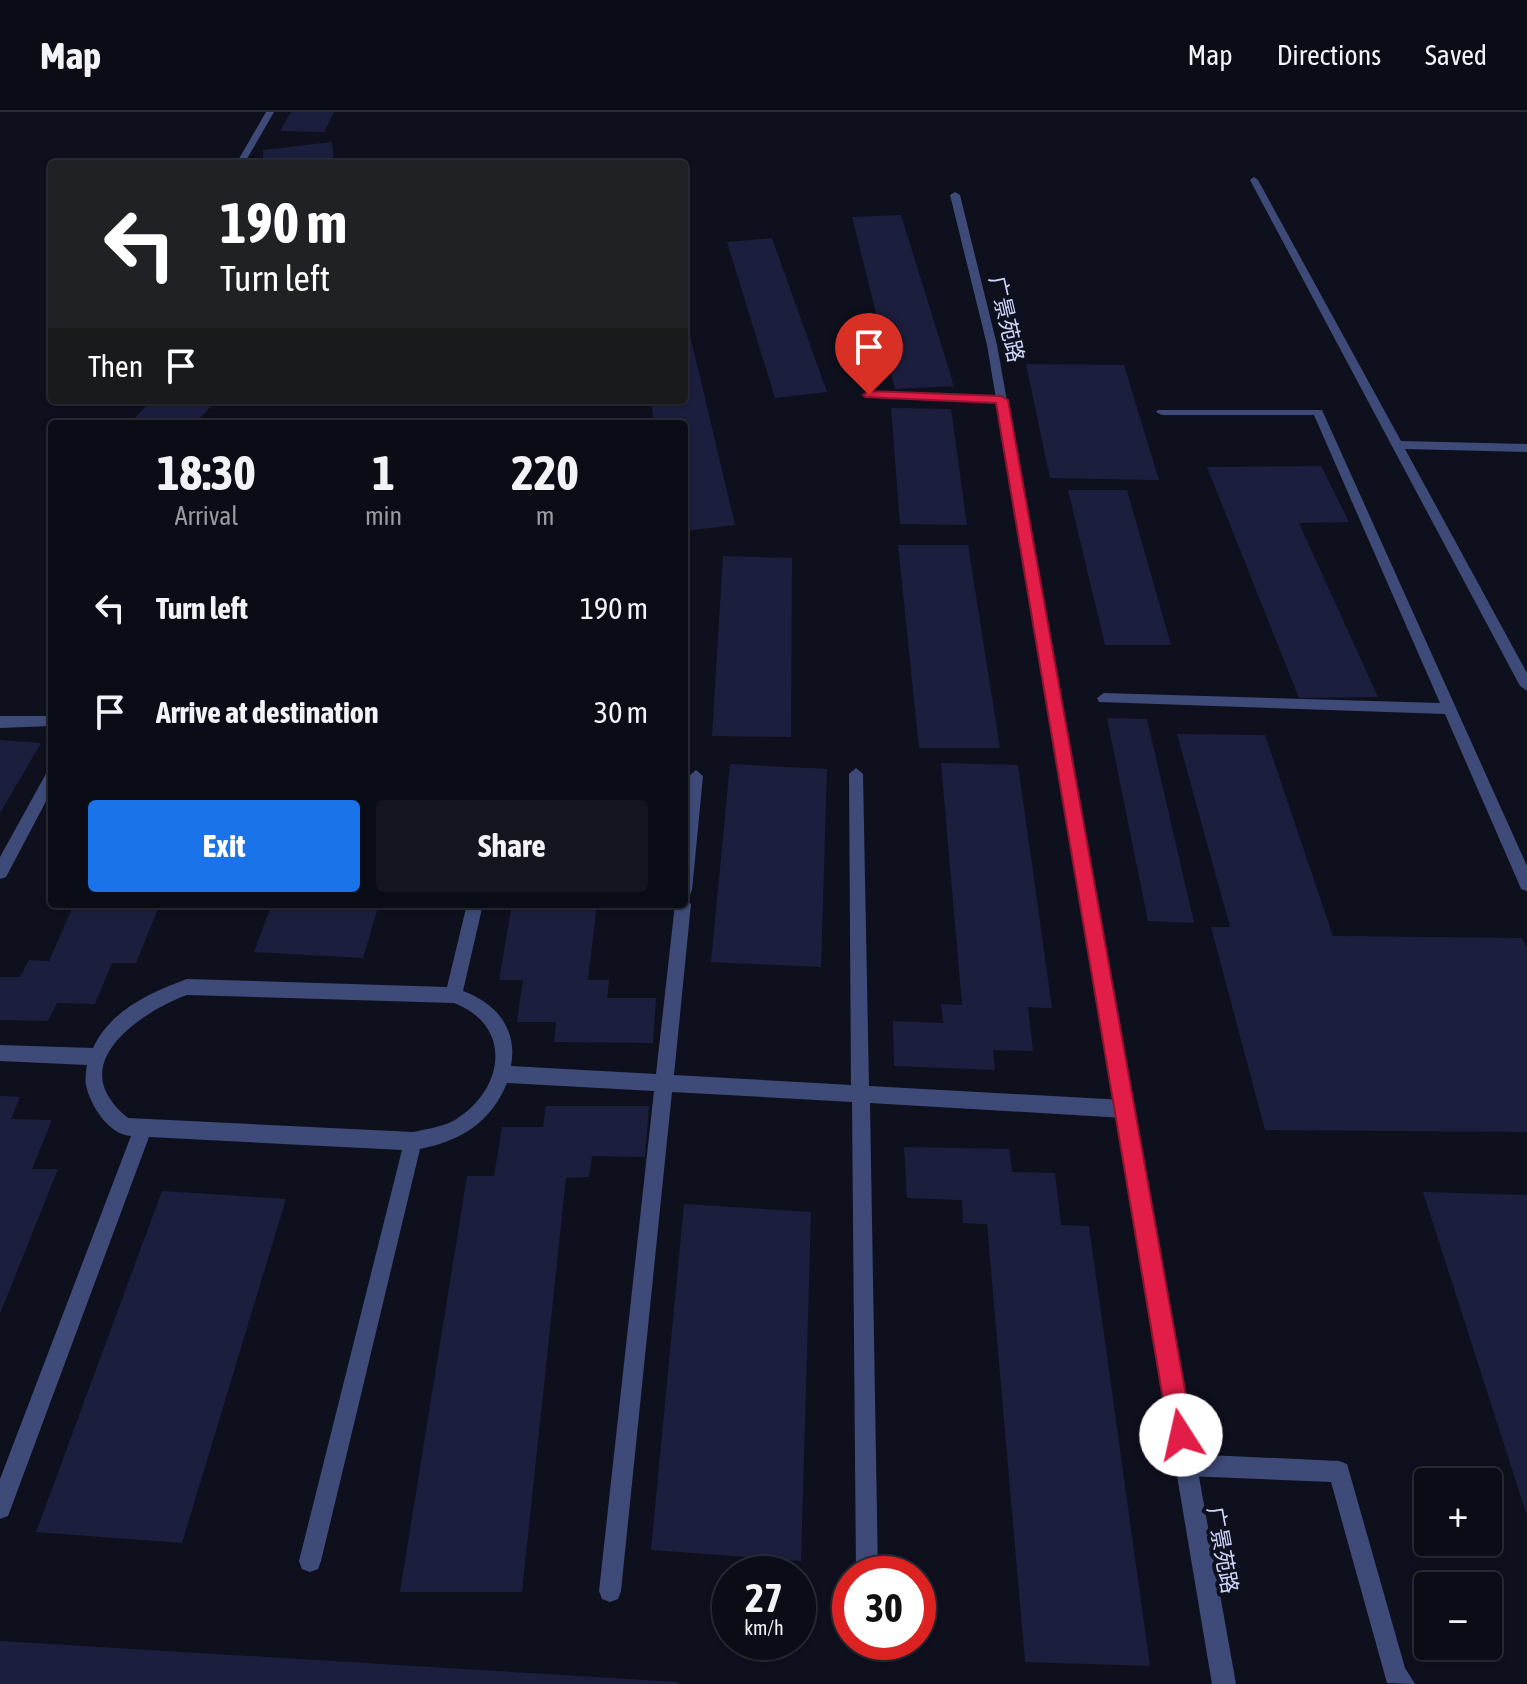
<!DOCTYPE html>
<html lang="en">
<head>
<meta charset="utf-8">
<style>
  body { margin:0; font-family:"Asap Condensed","Noto Sans SC",sans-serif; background:#13151f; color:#f1f3f6; height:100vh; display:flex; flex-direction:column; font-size:30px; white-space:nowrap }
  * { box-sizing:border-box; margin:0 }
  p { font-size:26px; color:#999ba1 }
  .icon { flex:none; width:44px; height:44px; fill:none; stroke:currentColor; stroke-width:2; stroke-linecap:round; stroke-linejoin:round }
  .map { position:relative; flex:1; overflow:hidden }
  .details { position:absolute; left:48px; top:308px; width:640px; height:488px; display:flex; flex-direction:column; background:#0a0c16; border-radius:8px; box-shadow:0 2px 6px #0004,0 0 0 2px #2a2c35 }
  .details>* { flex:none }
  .hud { position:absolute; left:48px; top:48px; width:640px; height:244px; border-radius:8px; box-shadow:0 2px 6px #0004,0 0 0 2px #2a2c35; background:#202124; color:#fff; overflow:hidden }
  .fabs { position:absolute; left:1414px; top:1356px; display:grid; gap:16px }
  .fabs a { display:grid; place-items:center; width:88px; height:88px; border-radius:8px; background:#0a0c16; box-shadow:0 2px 6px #0004,0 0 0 2px #2a2c35; font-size:40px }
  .speed { position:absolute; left:712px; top:1444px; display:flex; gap:16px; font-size:40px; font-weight:700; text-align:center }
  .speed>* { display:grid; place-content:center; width:104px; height:104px; border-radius:50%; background:#0a0c16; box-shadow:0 2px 6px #0004,0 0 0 2px #2a2c35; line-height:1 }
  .speed small { font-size:20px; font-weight:400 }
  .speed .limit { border:12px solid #d22; background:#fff; color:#111 }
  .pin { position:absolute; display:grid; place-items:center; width:68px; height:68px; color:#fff; margin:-82px -34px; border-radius:50% 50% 50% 0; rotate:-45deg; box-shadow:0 0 8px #0007 }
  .pin .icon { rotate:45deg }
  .me { position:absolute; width:88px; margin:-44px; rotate:350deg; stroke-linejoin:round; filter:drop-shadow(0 0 6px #0008) }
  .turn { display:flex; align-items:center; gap:28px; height:168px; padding:0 40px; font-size:36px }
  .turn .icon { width:104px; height:104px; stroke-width:2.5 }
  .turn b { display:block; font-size:56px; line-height:68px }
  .then { display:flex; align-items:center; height:76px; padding:0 40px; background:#0003; gap:16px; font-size:30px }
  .eta { display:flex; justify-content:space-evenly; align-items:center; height:136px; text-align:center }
  .eta b { font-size:48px; font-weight:700; line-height:56px }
  .primary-button { display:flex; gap:16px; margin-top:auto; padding:16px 40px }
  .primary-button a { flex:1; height:92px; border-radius:8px; background:#1a73e8; color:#fff; font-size:32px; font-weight:700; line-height:92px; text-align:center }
  .primary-button a+a { background:#13151f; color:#f1f3f6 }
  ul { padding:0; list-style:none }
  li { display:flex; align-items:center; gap:24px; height:104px; padding:0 40px }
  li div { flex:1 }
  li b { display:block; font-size:30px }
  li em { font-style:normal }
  header { display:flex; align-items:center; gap:48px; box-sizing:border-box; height:112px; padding:0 40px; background:#0a0c16; border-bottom:2px solid #2a2c35 }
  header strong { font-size:38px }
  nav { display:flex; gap:44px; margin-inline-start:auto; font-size:28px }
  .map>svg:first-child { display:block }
  .building { fill:#1c1e3e }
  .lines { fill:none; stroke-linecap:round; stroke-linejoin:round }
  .lane { fill:#3e4b79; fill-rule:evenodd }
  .street { fill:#3e4b79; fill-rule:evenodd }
  .route { fill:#e11d48; stroke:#92132f; stroke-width:2 }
  .labels { text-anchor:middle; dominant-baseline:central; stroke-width:8; stroke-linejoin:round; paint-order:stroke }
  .street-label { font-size:22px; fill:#d0d6fb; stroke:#0e101e }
</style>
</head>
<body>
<header>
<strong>Map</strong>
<nav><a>Map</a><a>Directions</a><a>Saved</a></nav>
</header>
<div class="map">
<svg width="1527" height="1572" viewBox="0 0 1527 1572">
  <rect width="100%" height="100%" fill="#0e101e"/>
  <g class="building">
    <polygon points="291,0 334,0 324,20 280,19"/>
    <polygon points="332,30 334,52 263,52 263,38"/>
    <polygon points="901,103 954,274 895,277 852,105"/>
    <polygon points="772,126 827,280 775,286 727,130"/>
    <polygon points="685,202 735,413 684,419 684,312 655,312 650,288 684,288"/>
    <polygon points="1026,252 1124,253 1159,368 1050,366"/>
    <polygon points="152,288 217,288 194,312 129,312"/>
    <polygon points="891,296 951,297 967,413 900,412"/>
    <polygon points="1321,354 1349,410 1299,411 1378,585 1299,586 1207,355"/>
    <polygon points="1068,378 1127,378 1171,533 1105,533"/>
    <polygon points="898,433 968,433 1000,636 919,636"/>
    <polygon points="723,444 792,446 791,625 712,624"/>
    <polygon points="1107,606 1147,607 1194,811 1148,809"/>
    <polygon points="1177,622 1265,623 1333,824 1522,826 1527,836 1527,1020 1265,1018 1211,815 1230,815"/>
    <polygon points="0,628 41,631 0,701"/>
    <polygon points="941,651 1018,653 1052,896 1028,895 1033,939 993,938 995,958 894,954 893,909 943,911 941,892 962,893"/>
    <polygon points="730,652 827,657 821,855 711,850"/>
    <polygon points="74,792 160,792 136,851 112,851 95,892 57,891 48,909 0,908 0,865 20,865 29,848 49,849"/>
    <polygon points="272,792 379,792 363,846 254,840"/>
    <polygon points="512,792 597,792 588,868 609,868 607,886 656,886 653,931 554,930 556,910 517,910 523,868 499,868"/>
    <polygon points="0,984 20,985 11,1007 52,1008 32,1057 58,1057 0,1202"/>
    <polygon points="546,994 649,994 645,1045 592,1044 589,1065 566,1066 522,1480 400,1480 467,1064 494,1064 502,1015 543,1015"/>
    <polygon points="904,1035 1009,1037 1012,1060 1055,1061 1061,1113 1089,1114 1150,1554 1025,1550 987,1112 963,1111 962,1088 907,1086"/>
    <polygon points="162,1079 286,1087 182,1431 36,1420"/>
    <polygon points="1423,1080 1527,1083 1527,1401 1526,1401"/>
    <polygon points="684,1092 811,1100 801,1449 651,1438"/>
    <polygon points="0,1529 678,1570 678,1572 0,1572"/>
  </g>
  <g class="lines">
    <g class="lane">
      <polygon points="266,0 274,0 244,52 236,52"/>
      <polygon points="869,280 1001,285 1007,288 1001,291 865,285 865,281"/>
      <polygon points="1158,298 1322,298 1527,754 1527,779 1521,777 1519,772 1445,602 1099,590 1097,586 1104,581 1440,591 1314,303 1162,303 1156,300"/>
      <polygon points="0,604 52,604 52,614 0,616"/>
      <path d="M856 656 863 662 869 974 1124 988 1130 991 1133 997 1130 1003 1124 1006 870 991 878 1462H856L852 990 672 980 621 1479 618 1487 610 1490 602 1487 599 1479 654 979 507 971C491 1010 461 1029 420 1037L321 1449 318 1457 310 1460 302 1457 299 1449 402 1038 149 1025 11 1396 8 1404 0 1407V1367L131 1024C109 1023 90 993 86 973 85 967 86 959 87 953L0 949V933L93 936C111 898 149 881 187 867L447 875 467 792H483L463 879C496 891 518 917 511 954L656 962 675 792H684V785L691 792 674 963 851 973 849 662ZM187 883 454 891C514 914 504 978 455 1008 442 1015 427 1017 413 1020L128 1006C122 1001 115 995 111 988 77 941 150 896 187 883Z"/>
      <polygon points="52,658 52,678 6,765 0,767 0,745 47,660"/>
      <polygon points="696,658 703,664 692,778 690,783 684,785 684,706 689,664"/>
      <polygon points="1186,1342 1339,1349 1347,1352 1405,1556 1415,1572 1387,1571 1331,1370 1186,1364 1178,1361 1175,1353 1178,1345"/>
    </g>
    <g class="street">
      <polygon points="1254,65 1258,68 1401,329 1527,332 1527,340 1405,337 1527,561 1527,579 1520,574 1250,68"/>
      <polygon points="955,80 960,83 997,233 1236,1572 1212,1572 987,233 950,83"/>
    </g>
  </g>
  <polygon class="route" points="869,279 1001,284 1008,288 1193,1323 1189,1332 1181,1335 1172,1332 1169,1323 996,291 865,285 863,283"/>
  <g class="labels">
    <g class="street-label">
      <text transform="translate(1007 207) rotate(77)">广景苑路</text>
      <text transform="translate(1223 1438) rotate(80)">广景苑路</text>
    </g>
  </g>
</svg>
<div class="fabs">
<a>+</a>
<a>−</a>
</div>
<div class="speed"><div>27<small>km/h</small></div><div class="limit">30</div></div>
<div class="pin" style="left:869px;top:283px;background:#d93025"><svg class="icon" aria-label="arrive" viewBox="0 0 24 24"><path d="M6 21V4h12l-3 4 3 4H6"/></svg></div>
<svg class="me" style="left:1181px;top:1323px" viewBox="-20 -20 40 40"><circle r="19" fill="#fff"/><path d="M0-13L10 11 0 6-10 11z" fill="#e11d48"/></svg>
<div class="hud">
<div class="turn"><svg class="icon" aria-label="left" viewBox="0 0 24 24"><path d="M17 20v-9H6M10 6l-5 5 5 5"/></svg><div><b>190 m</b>Turn left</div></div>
<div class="then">Then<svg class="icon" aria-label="arrive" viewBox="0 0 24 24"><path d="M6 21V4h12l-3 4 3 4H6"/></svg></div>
</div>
<section class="details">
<div class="eta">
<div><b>18:30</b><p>Arrival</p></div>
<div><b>1</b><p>min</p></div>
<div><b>220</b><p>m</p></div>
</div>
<ul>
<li><svg class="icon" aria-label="left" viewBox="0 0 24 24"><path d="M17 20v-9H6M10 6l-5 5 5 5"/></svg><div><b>Turn left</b></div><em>190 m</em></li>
<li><svg class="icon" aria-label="arrive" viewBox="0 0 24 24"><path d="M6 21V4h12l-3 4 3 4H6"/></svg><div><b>Arrive at destination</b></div><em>30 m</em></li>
</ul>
<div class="primary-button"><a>Exit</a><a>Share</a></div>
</section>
</div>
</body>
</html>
